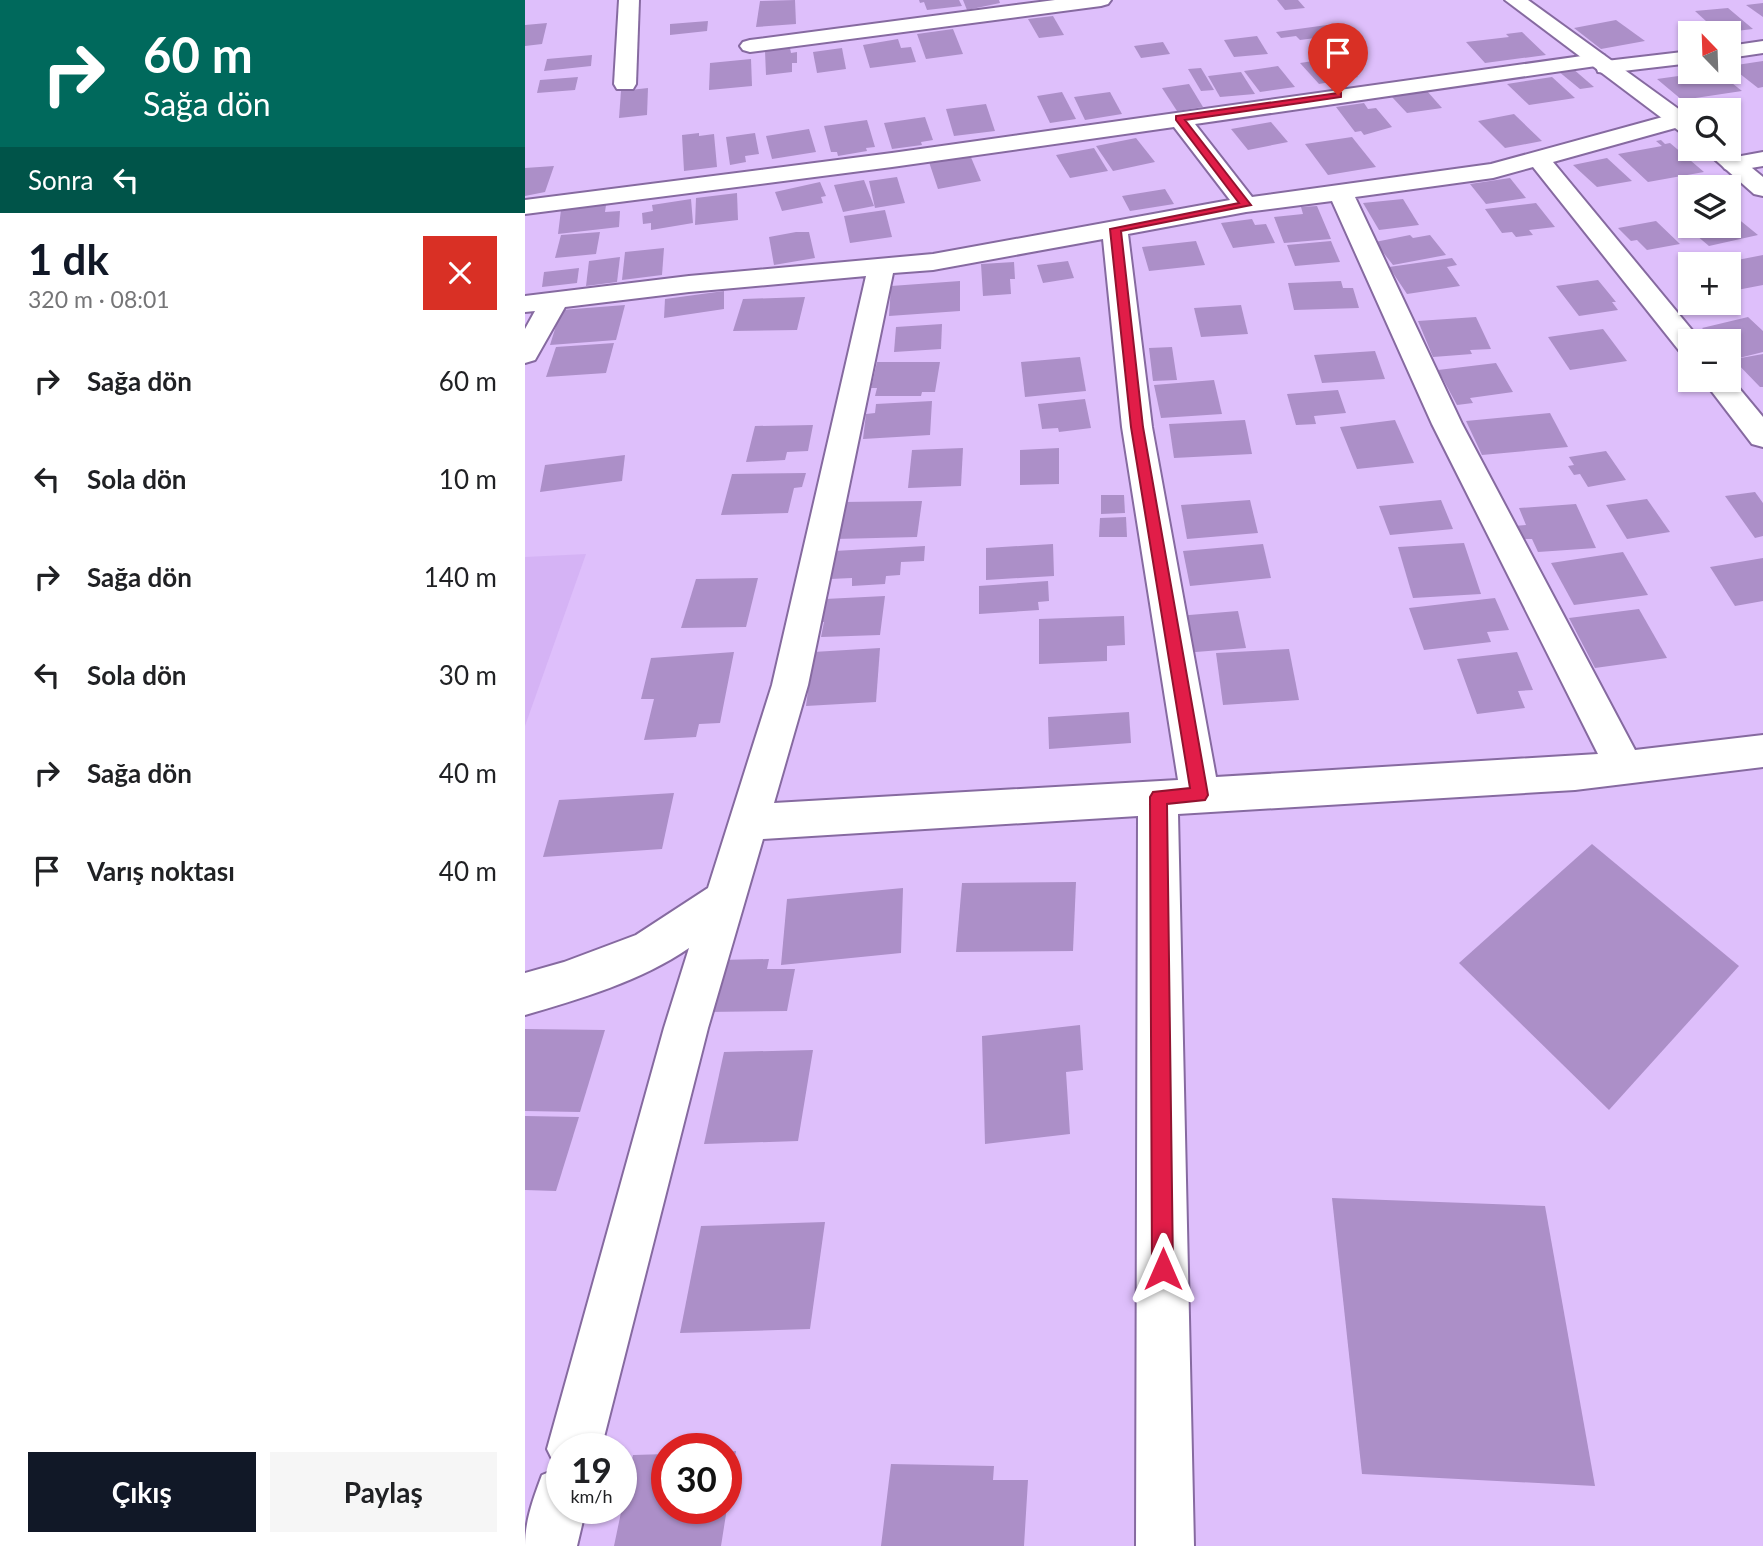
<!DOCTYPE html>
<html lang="tr">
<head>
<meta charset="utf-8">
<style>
  body { margin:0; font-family:Lato,sans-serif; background:#f6f6f6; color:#202124; height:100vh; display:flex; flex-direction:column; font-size:26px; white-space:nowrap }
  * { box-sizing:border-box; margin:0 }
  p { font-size:23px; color:#757577 }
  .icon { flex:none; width:38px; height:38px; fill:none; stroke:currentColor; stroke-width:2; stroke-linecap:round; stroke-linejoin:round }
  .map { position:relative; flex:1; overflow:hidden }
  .side { display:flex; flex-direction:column; background:#fff; width:525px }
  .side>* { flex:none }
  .banner { background:#00695c; color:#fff; overflow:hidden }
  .needle { width:46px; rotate:337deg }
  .controls { position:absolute; left:1153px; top:21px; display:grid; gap:14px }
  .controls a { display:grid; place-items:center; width:63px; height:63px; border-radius:0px; background:#fff; box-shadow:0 2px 5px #0004; font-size:35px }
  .speed { position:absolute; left:21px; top:1433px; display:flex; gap:14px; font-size:35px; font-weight:700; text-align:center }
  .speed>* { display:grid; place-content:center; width:91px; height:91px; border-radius:50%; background:#fff; box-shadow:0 2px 5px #0004; line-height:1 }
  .speed small { font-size:18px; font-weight:400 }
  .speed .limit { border:10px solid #d22; background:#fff; color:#111 }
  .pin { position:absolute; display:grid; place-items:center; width:60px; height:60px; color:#fff; margin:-72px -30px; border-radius:50% 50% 50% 0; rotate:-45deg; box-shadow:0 0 7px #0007 }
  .pin .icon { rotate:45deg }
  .me { position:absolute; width:77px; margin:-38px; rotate:0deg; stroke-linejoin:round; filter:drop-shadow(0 0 5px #0008) }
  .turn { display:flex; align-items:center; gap:24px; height:147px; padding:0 28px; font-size:32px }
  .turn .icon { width:91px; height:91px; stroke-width:2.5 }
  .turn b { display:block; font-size:49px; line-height:60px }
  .then { display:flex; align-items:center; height:66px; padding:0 28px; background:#0003; gap:14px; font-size:26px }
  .round { display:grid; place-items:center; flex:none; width:74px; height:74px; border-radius:0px; background:#f6f6f6 }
  .head { display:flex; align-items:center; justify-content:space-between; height:119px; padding:0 28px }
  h1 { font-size:42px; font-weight:700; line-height:52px; color:#111827 }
  .action { display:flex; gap:14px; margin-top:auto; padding:14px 28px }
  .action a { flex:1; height:80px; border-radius:0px; background:#111827; color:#fff; font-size:28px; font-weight:700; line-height:80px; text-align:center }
  .action a+a { background:#f6f6f6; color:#202124 }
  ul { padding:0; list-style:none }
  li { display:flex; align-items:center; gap:21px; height:98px; padding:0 28px }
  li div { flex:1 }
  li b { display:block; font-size:26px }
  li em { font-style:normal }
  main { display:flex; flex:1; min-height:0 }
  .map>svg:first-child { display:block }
  .built { fill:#d5b3f5 }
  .building { fill:#ac8fc8 }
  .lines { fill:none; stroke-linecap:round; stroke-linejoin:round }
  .street-casing { stroke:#866aa0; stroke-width:4 }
  .secondary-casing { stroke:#866aa0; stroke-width:4 }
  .street { fill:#fff; fill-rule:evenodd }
  .secondary { fill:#fff; fill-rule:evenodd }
  .route { fill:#e11d48; stroke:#92132f; stroke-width:2 }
</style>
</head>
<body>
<main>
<section class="side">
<div class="banner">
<div class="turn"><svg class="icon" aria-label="right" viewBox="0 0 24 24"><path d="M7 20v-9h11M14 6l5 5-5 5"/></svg><div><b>60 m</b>Sağa dön</div></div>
<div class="then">Sonra<svg class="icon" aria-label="left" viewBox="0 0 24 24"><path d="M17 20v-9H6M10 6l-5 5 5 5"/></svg></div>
</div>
<div class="head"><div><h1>1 dk</h1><p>320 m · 08:01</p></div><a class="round" style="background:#d93025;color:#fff"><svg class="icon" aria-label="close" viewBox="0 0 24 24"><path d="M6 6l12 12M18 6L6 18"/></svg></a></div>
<ul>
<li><svg class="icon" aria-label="right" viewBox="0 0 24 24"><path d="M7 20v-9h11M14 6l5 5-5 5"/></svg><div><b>Sağa dön</b></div><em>60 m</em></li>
<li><svg class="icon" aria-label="left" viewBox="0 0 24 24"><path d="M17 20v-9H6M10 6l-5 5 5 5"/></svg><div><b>Sola dön</b></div><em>10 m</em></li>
<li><svg class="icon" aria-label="right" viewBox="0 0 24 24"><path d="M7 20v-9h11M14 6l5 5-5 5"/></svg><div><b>Sağa dön</b></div><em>140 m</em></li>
<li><svg class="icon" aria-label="left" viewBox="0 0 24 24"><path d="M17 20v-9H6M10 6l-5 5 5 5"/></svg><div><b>Sola dön</b></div><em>30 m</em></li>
<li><svg class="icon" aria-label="right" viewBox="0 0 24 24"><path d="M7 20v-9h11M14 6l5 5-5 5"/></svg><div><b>Sağa dön</b></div><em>40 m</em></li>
<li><svg class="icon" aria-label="arrive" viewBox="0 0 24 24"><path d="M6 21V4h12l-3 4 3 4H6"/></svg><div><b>Varış noktası</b></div><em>40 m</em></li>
</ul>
<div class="action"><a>Çıkış</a><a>Paylaş</a></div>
</section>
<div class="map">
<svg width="1238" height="1546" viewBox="0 0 1238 1546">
  <rect width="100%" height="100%" fill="#debffb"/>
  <polygon class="built" points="61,554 0,726 0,557"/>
  <g class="building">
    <polygon points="270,0 271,24 231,27 235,1"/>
    <polygon points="394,0 434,0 437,6 402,10 399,2 395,3"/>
    <polygon points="438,0 474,0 475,3 442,10"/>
    <polygon points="752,0 773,0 780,8 760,10"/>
    <polygon points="1238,3 1238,17 1221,5"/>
    <polygon points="1203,8 1228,29 1194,33 1170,11"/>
    <polygon points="528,16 539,35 514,38 503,19"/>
    <polygon points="1091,20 1120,41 1076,49 1049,28"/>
    <polygon points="183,21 182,31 145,35 145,24"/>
    <polygon points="22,23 17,44 0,46 0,25"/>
    <polygon points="802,25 807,31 794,33 798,37 775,40 771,36 756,38 751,32"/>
    <polygon points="428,29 438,54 401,59 392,34"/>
    <polygon points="997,32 1021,55 960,63 941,42 984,37 981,34"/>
    <polygon points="732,36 743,54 709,57 699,40"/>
    <polygon points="373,39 376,48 386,47 391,62 345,68 338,45"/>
    <polygon points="638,42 645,54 616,58 609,46"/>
    <polygon points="265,48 266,53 272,52 272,63 267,63 267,72 241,75 240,51"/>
    <polygon points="317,48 321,69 292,73 288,52"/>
    <polygon points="67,55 66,66 19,71 22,59"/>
    <polygon points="814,57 833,77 794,84 775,63"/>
    <polygon points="226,59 227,86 184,90 185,63"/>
    <polygon points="1238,61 1238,87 1233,88 1205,66"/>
    <polygon points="753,66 770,87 735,92 719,71"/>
    <polygon points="676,68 689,90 676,91 663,69"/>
    <polygon points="1047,68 1069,87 1055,89 1033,71"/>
    <polygon points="716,72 730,94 695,97 683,76"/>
    <polygon points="1182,72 1193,72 1217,91 1157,100 1132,79"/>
    <polygon points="53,77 50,90 12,93 15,80"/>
    <polygon points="1027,77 1050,98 1004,105 982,84"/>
    <polygon points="664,84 678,107 652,111 637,88"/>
    <polygon points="123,88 122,115 94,118 96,91"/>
    <polygon points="902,91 917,108 882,113 867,97"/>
    <polygon points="537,92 551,119 525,123 512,96"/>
    <polygon points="585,92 597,114 560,120 549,97"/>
    <polygon points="839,103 843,109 851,108 867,127 839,135 836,131 830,132 811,107"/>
    <polygon points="461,104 470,131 429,136 421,109"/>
    <polygon points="989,114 1017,141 980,148 953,121"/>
    <polygon points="400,117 408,140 396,142 397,145 367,149 359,123"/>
    <polygon points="342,120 350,147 341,148 342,151 313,156 312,152 306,152 299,126"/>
    <polygon points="746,122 763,142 723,150 706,129"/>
    <polygon points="284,129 291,152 247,159 241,136"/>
    <polygon points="174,133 174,136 189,134 192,167 159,171 157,135"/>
    <polygon points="230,133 234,154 220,156 221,162 205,165 201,137"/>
    <polygon points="827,137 851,167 803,175 780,144"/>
    <polygon points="611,138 630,162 588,171 571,146"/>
    <polygon points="1136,140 1140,144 1145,143 1179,172 1123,182 1093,154 1137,146 1131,141"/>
    <polygon points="569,148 583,171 545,178 531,155"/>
    <polygon points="445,155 456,181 413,189 404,162"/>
    <polygon points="1082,158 1107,181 1072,187 1048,165"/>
    <polygon points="29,166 20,192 0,196 0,168"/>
    <polygon points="372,177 380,203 350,208 344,181"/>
    <polygon points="985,178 1001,198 961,204 945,184"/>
    <polygon points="339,180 349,206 318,212 309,185"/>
    <polygon points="295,182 301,196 296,197 298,203 257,211 250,192"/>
    <polygon points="640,189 649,204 605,211 597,196"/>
    <polygon points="212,193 213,220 170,225 171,198"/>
    <polygon points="166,199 168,223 126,230 126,223 118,224 117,213 128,211 127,205"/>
    <polygon points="878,199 894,225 854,230 838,203"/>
    <polygon points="1011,203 1030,227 1004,230 1008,235 991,237 987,232 977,233 960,209"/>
    <polygon points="81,205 80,212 95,211 94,227 33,234 36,210"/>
    <polygon points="792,206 806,239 759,243 749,217 778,214 776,207"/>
    <polygon points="360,210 367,237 325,243 319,216"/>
    <polygon points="1206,213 1233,235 1184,246 1158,224 1204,226"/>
    <polygon points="727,219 730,225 741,224 750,243 708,248 696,223"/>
    <polygon points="1131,221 1155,244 1122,250 1112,240 1106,241 1093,228"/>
    <polygon points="75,232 71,254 30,258 36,235"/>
    <polygon points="271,232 284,232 290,258 249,265 244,237"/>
    <polygon points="885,235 888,238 905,235 921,255 868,265 850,242"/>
    <polygon points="671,241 680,265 624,271 617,247"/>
    <polygon points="806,241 815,262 770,266 762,245"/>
    <polygon points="139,248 137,275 97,280 100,252"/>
    <polygon points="1238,255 1238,285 1212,290 1204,283 1204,264 1197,263"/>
    <polygon points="95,257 92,282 61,286 64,261"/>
    <polygon points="927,258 932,265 922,267 935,286 882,294 864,267"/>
    <polygon points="543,261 549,278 518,283 512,265"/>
    <polygon points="489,262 490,279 485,279 486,294 458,296 456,264"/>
    <polygon points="54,268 52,283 17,287 19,272"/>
    <polygon points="1073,280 1091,302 1087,302 1093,310 1054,316 1031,286"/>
    <polygon points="435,281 435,311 364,316 366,286"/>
    <polygon points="816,281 818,288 828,288 834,308 769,310 763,283"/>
    <polygon points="199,291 199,309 139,318 140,299"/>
    <polygon points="280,297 272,330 208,331 218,299"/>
    <polygon points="100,305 91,340 25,345 36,310"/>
    <polygon points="716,305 723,334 676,337 669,308"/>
    <polygon points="951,317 966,349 945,350 947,354 908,357 893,321"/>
    <polygon points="1223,317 1238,331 1238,352 1210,359 1238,354 1238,387 1235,387 1208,359 1204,360 1204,341 1182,341 1179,339 1186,337 1177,328"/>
    <polygon points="417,324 416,349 369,352 371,327"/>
    <polygon points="1078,329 1102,361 1045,370 1023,337"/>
    <polygon points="89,343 81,373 21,377 31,347"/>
    <polygon points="647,347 652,380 628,381 624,348"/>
    <polygon points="850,351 860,379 797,383 789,355"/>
    <polygon points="555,357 561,391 500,397 496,362"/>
    <polygon points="352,362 415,362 410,392 397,392 396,396 350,396 352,388 346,388"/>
    <polygon points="971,363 988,392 945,398 948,403 932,405 913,370"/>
    <polygon points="689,380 697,414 636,418 629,385"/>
    <polygon points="813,390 821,413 789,416 791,424 771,425 762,394"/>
    <polygon points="560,399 566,428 534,432 533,428 517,429 513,404"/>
    <polygon points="407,401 405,435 338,439 341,414 350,413 351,404"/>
    <polygon points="1025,413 1043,447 957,455 941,421"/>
    <polygon points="720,420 727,454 649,458 644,424"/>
    <polygon points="870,420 889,463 832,469 815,427"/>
    <polygon points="288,425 283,451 262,452 260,460 221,462 230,426"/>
    <polygon points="438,448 436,486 383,488 387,450"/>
    <polygon points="534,448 534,484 495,485 495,450"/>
    <polygon points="1081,451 1101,480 1063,487 1055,474 1049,475 1043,466 1049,465 1044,457"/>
    <polygon points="100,455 97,481 15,492 20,465"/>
    <polygon points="281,473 277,487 269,488 263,513 196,515 207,474"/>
    <polygon points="1230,492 1238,503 1238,536 1230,538 1200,496"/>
    <polygon points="576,495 599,495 600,513 576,514"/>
    <polygon points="1122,499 1145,532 1102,539 1081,505"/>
    <polygon points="725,500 733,533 662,539 656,505"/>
    <polygon points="916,500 928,529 865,535 854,506"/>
    <polygon points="397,501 392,537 310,539 317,502"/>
    <polygon points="1051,504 1071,548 1013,552 1007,539 995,539 989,526 1001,525 994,508"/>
    <polygon points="601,517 602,537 574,537 575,518"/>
    <polygon points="939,543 956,594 888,598 873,547"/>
    <polygon points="528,544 529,576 461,580 461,548"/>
    <polygon points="738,544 746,578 665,586 658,551"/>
    <polygon points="400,546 399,561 376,562 375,575 361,576 360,584 327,586 327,578 305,579 309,551"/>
    <polygon points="1098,552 1123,595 1049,605 1026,563"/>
    <polygon points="1238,558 1238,601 1210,606 1185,567"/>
    <polygon points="233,578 221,627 156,628 171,579"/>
    <polygon points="523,581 524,601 513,602 514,610 454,614 454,586"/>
    <polygon points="360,596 355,635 296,637 299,622 290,622 291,611 299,611 300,599"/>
    <polygon points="970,598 984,630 962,632 966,642 899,650 884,608"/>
    <polygon points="1114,609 1142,658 1070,668 1044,618"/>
    <polygon points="713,611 721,648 658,653 652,616"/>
    <polygon points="599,616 600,645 582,646 582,661 514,664 514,619"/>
    <polygon points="355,648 351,702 281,706 288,652"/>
    <polygon points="764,649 774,700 698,705 691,653"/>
    <polygon points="209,652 195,723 174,724 171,737 119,740 129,699 116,699 126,658"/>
    <polygon points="992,652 1008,690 993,691 1000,708 952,714 932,659"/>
    <polygon points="604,712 606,743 524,749 523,717"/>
    <polygon points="149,793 137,849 18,857 34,800"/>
    <polygon points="1067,844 1214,966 1084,1110 934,963"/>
    <polygon points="551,882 548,951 431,952 437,883"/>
    <polygon points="378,888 376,953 256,965 262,899"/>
    <polygon points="244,959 242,969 270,969 262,1011 181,1012 193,960"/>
    <polygon points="555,1025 558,1070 541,1072 545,1134 460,1144 457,1036"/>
    <polygon points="0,1029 80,1030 55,1112 0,1111"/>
    <polygon points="288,1050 273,1141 179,1144 199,1052"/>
    <polygon points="0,1116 54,1117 31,1191 0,1190"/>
    <polygon points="807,1198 1020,1206 1070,1486 837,1474"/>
    <polygon points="300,1222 285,1329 155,1333 176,1226"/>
    <polygon points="211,1451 203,1503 201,1503 201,1452"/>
    <polygon points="142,1454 142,1508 202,1508 196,1546 89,1546 108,1455"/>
    <polygon points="366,1464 469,1466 468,1480 503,1480 499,1546 356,1546"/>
  </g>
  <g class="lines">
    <defs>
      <g id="street">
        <polygon points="94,0 114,0 111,84 108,89 92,89 89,84"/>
        <polygon points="530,0 586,0 583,4 576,6 225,52 218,50 215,46 218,42 225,40"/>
        <polygon points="1238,41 1238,53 1204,58 1204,46"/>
        <path d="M1166 51V63L1081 73 1073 72 1071 66 670 124 727 197 966 164 1145 115H1161L1164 120 1161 125 1028 162 1176 341H1166V356L1156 353 1008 167 968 178 830 197 937 424 1110 750 1238 735V767L1050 790 653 814 669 1546H611L613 816 238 839 183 1028 76 1449H37V1508H61L52 1546H0C0 1521 8 1499 17 1475L32 1469 22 1449 139 1028 164 948C116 981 55 999 0 1015V973L39 962 111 935 183 888 247 685 341 276 164 292 40 307 10 360 0 363V329L10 311 0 312V296L164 276 408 254 705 200 649 127 367 167 0 214V200L367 153 1071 54 1079 55 1081 61ZM807 201 907 424 1073 754 691 777 627 427 603 234 721 212ZM578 239 597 427 653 780 249 803 283 685 368 273 408 270Z"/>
        <polygon points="1238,152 1238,166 1208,171 1200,169 1196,164 1200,159"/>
        <polygon points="1204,376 1238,417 1238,447 1227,444 1178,380 1204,380"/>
      </g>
      <g id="secondary">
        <polygon points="980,0 1003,0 1166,118 1166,136 1158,134"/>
        <polygon points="1178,149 1204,149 1238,177 1238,196 1229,194"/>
      </g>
    </defs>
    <use href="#street" class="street-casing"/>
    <use href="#secondary" class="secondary-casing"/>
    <use href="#street" class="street"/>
    <use href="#secondary" class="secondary"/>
  </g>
  <polygon class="route" points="813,93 816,93 816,97 660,120 726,205 596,231 618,427 683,795 680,800 642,804 648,1269 645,1276 638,1279 630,1276 627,1269 625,797 628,792 665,788 606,427 585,229 714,203 651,120 651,116"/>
</svg>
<div class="controls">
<a><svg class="needle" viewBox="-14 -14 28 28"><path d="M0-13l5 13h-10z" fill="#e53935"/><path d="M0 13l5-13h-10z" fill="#757577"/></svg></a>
<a><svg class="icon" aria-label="search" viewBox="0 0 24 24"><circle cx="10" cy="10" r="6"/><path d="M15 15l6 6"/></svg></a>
<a><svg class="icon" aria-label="layers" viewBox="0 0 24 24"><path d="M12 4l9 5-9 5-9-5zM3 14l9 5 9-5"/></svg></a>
<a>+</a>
<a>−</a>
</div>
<div class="speed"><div>19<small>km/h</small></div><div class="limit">30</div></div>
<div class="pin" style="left:813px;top:95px;background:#d93025"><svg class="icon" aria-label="arrive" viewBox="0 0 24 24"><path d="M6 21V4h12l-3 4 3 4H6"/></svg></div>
<svg class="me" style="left:638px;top:1269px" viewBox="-20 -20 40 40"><path d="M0-17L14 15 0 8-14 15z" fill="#e11d48" stroke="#fff" stroke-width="4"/></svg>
</div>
</main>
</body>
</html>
